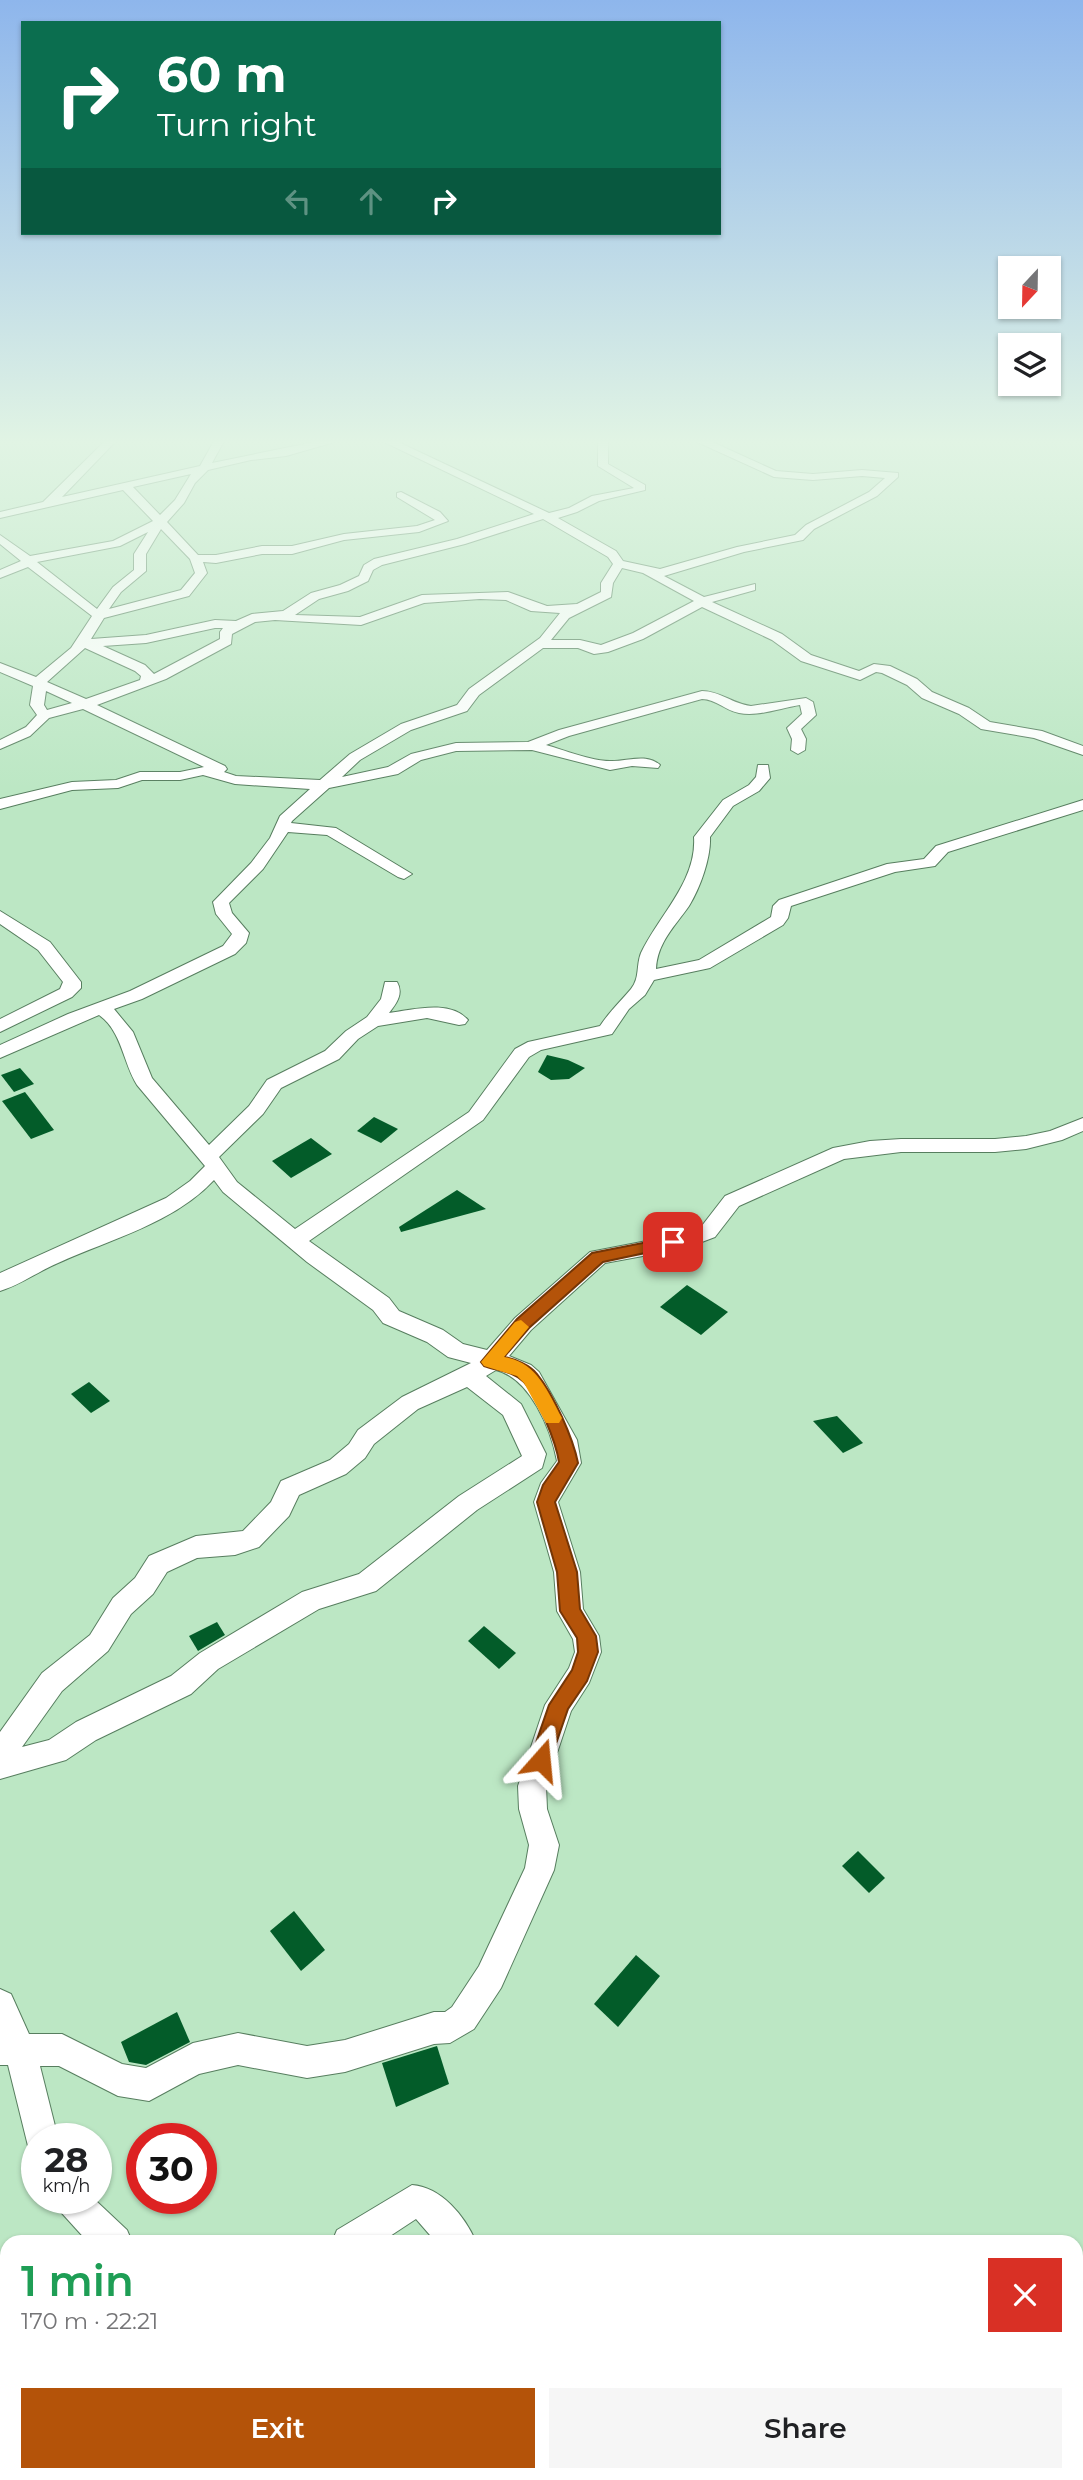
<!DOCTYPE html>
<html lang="en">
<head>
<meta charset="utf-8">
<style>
  body { margin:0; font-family:Montserrat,sans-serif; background:#f6f6f6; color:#202124; height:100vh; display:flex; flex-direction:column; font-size:26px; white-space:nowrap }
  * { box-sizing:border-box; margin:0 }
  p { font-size:23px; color:#757577 }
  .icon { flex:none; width:38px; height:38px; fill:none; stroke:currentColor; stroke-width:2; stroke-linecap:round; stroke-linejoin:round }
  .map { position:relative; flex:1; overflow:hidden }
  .side { position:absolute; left:0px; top:2235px; width:1083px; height:247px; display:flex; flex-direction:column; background:#fff; border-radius:21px 21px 0 0; box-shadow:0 2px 5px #0004 }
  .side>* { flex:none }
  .guide { position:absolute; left:21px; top:21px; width:700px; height:214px; border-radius:0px; box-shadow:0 2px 5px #0004; background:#0b6e4f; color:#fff; overflow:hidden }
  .needle { width:46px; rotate:202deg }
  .controls { position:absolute; left:998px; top:256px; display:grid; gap:14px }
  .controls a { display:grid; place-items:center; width:63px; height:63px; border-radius:0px; background:#fff; box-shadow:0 2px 5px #0004; font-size:35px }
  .speed { position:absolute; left:21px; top:2123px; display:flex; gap:14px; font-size:35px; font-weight:700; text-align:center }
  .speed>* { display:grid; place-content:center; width:91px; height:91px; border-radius:50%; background:#fff; box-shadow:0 2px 5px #0004; line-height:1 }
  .speed small { font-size:18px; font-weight:400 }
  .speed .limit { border:10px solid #d22; background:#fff; color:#111 }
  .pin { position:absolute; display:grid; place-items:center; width:60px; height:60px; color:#fff; margin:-30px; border-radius:14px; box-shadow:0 4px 10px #0006 }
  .me { position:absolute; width:77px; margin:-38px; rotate:18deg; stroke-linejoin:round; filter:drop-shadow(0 0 5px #0008) }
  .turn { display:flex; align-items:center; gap:24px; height:147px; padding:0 21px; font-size:32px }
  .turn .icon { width:91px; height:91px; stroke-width:2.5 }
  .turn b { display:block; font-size:49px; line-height:60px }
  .lanes { display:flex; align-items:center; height:66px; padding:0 21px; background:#0003; justify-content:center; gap:35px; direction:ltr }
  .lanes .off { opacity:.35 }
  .round { display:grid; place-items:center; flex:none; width:74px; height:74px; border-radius:0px; background:#f6f6f6 }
  .overview { display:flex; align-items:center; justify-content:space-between; height:119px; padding:0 21px }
  h1 { font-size:42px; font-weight:600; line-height:52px; color:#1e9e55 }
  .primary-button { display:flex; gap:14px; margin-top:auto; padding:14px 21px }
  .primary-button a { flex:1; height:80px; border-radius:0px; background:#b45309; color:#fff; font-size:28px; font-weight:600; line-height:80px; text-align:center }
  .primary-button a+a { background:#f6f6f6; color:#202124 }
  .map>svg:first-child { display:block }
  .building { fill:#035c29 }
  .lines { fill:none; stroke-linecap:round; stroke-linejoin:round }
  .minor-casing { stroke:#577e5f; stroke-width:2 }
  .minor { fill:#fff; fill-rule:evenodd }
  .route { fill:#b45309; stroke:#753606; stroke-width:2 }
  .slow { fill:#f59e0b }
</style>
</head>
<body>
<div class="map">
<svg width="1083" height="2480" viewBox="0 0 1083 2480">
  <rect width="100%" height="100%" fill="#bce7c4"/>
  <g class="building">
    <polygon points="547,1055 568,1060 585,1068 569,1079 551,1080 538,1072"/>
    <polygon points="20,1068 34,1084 14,1092 1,1075"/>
    <polygon points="25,1092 54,1130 31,1139 2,1101"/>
    <polygon points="374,1117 398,1129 381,1143 357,1131"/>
    <polygon points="311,1138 332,1154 291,1178 272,1161"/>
    <polygon points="457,1190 486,1209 401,1232 399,1227"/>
    <polygon points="687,1285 728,1312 701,1335 660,1307"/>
    <polygon points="89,1382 110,1401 91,1413 71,1394"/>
    <polygon points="837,1416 863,1443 843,1453 813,1421"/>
    <polygon points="217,1622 225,1635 198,1651 189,1636"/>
    <polygon points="484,1626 516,1653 499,1669 468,1641"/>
    <polygon points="858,1851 885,1878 869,1893 842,1866"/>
    <polygon points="294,1911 325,1950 301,1971 270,1931"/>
    <polygon points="636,1955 660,1976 618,2027 594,2004"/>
    <polygon points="177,2012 190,2042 146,2065 129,2062 121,2042"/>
    <polygon points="437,2046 449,2084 396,2107 382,2063"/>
  </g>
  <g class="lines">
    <defs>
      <g id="minor">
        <path d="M105 441H116L62 497 200 466 214 441H224L212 463 319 441H338L286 456 251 460 208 470 195 483 184 503 167 522 198 555H216L262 546H292L344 534 417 526 435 520 397 497V493L401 492 440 512 448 521 419 532 344 540 292 554H262L216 563 203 562 207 573 189 596 104 618 91 639 146 635 215 620 236 621 252 614 283 611 311 593 340 585 359 576 364 565 374 559 457 539 534 514 382 441H396L549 513 569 508 592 496 634 488 598 466V441H608V464L645 485V490L599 501 577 512 558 518 616 551 623 561 660 569 737 547 795 535 806 525 869 492 885 478 862 476 813 480 774 477 695 441H710L776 471 813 474 862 470 898 473V477L877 496 814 529 803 540 744 552 664 576 704 597 755 584V590L712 602 782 634 811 655 859 671 874 664 890 666 917 679 932 692 969 708 990 722 1042 731 1083 746V755L1034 738 981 729 959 714 922 698 907 685 882 673 876 672 860 680 801 661 772 640 702 607 643 639 608 652 594 654 578 648H543L479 695 467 711 411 730 360 760 342 777 388 767 411 754 456 743 528 742 559 730 702 691C720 691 733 704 751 706L806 698 813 702 816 715 801 729 806 739 805 750 798 754 791 750 792 739 787 728 802 714 800 705C780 708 758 717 739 713 726 711 716 699 702 699L569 736 546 745C564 750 594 762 612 761 628 761 647 753 660 765L658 768 632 766 610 770 532 750 456 751 421 760 398 774 329 788 292 821 291 823 336 828 412 874 404 879 398 877 327 835 288 832 263 869 229 903 232 913 249 933 246 943 235 954 142 999 114 1009 133 1032 152 1078 209 1145 249 1106 267 1080 325 1051 346 1031 367 1017 381 999 385 982H397C404 994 396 1004 389 1013 412 1010 450 999 468 1020L465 1024 459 1025 427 1018 378 1026 358 1039 339 1059 281 1088 263 1114 219 1157 237 1182 295 1229 469 1112 515 1049 528 1042 600 1026C610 1011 620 1002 631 989 640 978 636 965 641 953 659 915 697 881 694 837L723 800 749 785 756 777 758 765H768L770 778 759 791 733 806 710 837C711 858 700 888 689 906 675 926 657 943 656 969L699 960 771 917 773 906 779 900 887 864 924 859 936 846 1083 800V810L948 852 935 866 895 872 791 906 788 918 783 925 710 968 654 980 645 995 629 1009 612 1034 541 1050 529 1057 483 1120 309 1241 389 1298 399 1311 443 1330 463 1344 487 1350 515 1318 590 1252 683 1234 701 1227 725 1196 833 1148 870 1141 901 1139H995L1026 1136 1050 1131 1083 1118V1131L1062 1140 1026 1149 995 1152H901L844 1159 739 1206 715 1237 686 1248 605 1263 531 1330 509 1356 531 1365 539 1372 577 1440 581 1463 558 1502 580 1572 583 1609 599 1636 601 1652 589 1683 571 1711 546 1786 547 1809 559 1845 554 1870 501 1988 474 2029 450 2043 434 2044 345 2072 307 2078 238 2065 199 2074 149 2101 118 2096 59 2066H40L58 2138H37V2153L29 2150 8 2065H0V1989L11 1994 29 2034H62L122 2064 146 2068 193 2043 238 2033 307 2046 345 2040 434 2012H445L452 2007 479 1966 525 1868 529 1845 519 1809 518 1786 545 1705 569 1668 575 1652 573 1639 557 1611 554 1572 534 1502 541 1483 557 1461C551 1429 530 1378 496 1370L486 1376 521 1404 546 1454 542 1468 477 1510 376 1591 319 1609 218 1669 191 1694 96 1740 66 1760 0 1779V1732L42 1673 90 1635 113 1598 135 1578 149 1556 196 1536 243 1531 271 1502 281 1481 330 1460 349 1444 358 1430 402 1397 471 1363 448 1357 427 1342 383 1323 373 1310 307 1262 223 1192 214 1180C174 1223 111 1239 58 1263 39 1271 20 1285 0 1291V1273L166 1198 190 1181 205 1166 137 1085C123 1063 122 1031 99 1015L0 1058V1045L68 1014 130 991 223 946 232 934 216 914 213 902 251 863 270 838 280 816 310 789 235 784 203 775 180 780H142L118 788 72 790 0 809V799L72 782 116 780 140 772H180L204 767 83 709 49 718 30 736 0 749V740L26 727 37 715 30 705 33 686 0 672V663L36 677 71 648 92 616 28 567 0 578V570L21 561 0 544V535L30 556 113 541 153 521 123 490 0 518V512L43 502ZM191 474 175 500 160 515 133 487ZM543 519 608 557 613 564 601 583V592L577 604 547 606 508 592 422 595 360 617 295 615 319 599 348 591 368 581 373 570 382 565 465 544ZM161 529 190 559 195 573 181 590 109 609 121 592 146 571V554ZM148 532 134 554V570L113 587 97 609 37 562 120 546ZM622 568 643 573 694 601 633 633 601 645 580 640H551L569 618 611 597 613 583ZM480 599 506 600 531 611 560 613 540 638 469 689 457 705 401 724 350 754 320 780 236 776 224 772 227 769 225 766 97 705 166 679 231 644 232 634 255 622 275 620 361 625 424 603ZM215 628H223L220 632V639L154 674 145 665 103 646 146 643ZM85 648 135 671 141 676 140 680 86 699 47 682ZM46 691 72 703 47 710 44 705ZM467 1387 503 1415 522 1456 459 1496 359 1574 302 1592 200 1653 171 1676 76 1722 49 1740 22 1747 62 1691 108 1651 131 1614 153 1594 167 1572 197 1558 235 1555 259 1547 289 1516 299 1495 346 1474 365 1458 374 1444 418 1409Z"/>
        <polygon points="0,911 50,942 81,982 81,988 72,997 0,1032 0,1019 60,989 63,982 38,950 0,924"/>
        <path d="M412 2185C441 2187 465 2216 476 2242H436L416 2219 381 2242H332L337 2230Z"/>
        <polygon points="54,2198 93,2198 127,2230 132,2242 88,2242 59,2210"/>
        <polygon points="623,2474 663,2474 665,2480 626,2480"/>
      </g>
    </defs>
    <use href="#minor" class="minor-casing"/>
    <use href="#minor" class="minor"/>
  </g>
  <linearGradient id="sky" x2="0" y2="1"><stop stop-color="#8eb6ec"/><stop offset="0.56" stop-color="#e1f4e4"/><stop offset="1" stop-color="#e1f4e4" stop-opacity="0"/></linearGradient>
  <rect width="1083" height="789" fill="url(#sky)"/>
  <path class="route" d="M673 1237 680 1242 678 1246 603 1262 529 1328 504 1357C515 1359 530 1365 537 1374 554 1395 573 1438 578 1463L555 1502 577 1572 580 1609 596 1636 598 1652 587 1681 568 1709 548 1767 541 1770 533 1767 530 1760 549 1705 572 1670 578 1652 577 1638 560 1611 557 1572 537 1502 543 1485 559 1462C556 1442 538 1398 524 1382 513 1371 498 1371 484 1366L481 1362 517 1319 592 1253Z"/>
  <path class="slow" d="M521 1320 529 1327 504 1357C537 1362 547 1391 562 1418L559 1423H546L524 1383 517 1376 484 1366 481 1362 515 1322Z"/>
</svg>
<div class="controls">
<a><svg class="needle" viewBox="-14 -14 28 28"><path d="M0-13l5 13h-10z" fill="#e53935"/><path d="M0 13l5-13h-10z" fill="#757577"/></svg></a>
<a><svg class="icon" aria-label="layers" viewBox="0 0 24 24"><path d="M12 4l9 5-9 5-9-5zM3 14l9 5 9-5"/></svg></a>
</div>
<div class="speed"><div>28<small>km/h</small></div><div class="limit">30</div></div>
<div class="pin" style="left:673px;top:1242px;background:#d93025"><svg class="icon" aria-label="arrive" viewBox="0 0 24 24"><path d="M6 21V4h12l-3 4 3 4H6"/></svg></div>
<svg class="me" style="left:541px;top:1760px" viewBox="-20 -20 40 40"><path d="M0-17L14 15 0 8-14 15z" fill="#b45309" stroke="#fff" stroke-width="4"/></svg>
<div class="guide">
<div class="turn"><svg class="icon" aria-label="right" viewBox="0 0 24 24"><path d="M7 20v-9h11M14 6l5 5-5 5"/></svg><div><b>60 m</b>Turn right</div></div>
<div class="lanes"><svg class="icon off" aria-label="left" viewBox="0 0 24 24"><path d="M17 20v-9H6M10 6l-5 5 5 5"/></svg><svg class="icon off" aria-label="ahead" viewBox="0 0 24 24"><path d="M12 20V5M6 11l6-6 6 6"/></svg><svg class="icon" aria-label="right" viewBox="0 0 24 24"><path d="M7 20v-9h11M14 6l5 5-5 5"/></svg></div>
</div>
<section class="side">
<div class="overview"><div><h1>1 min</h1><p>170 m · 22:21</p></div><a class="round" style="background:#d93025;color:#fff"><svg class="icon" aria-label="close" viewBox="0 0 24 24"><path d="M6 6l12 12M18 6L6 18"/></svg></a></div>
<div class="primary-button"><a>Exit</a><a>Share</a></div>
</section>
</div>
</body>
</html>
